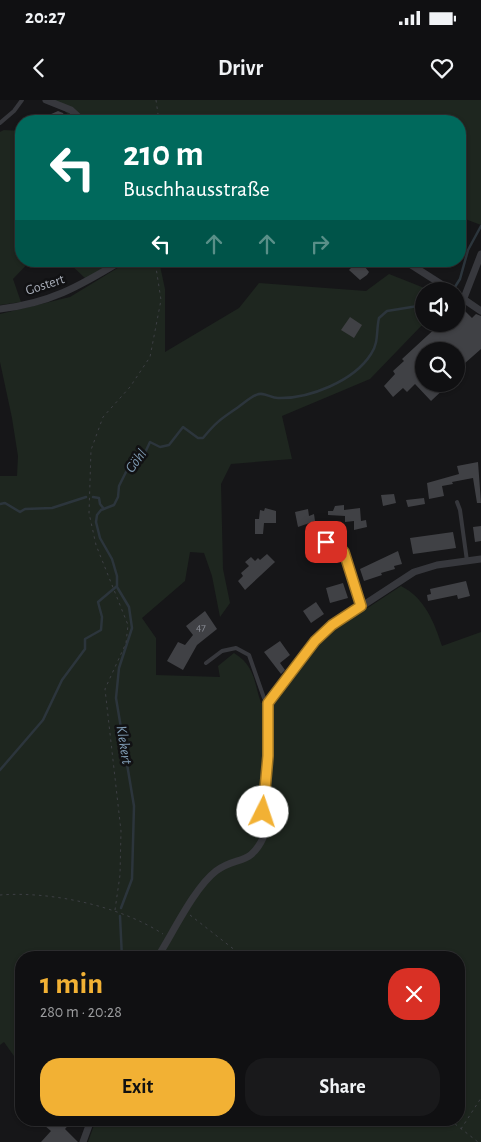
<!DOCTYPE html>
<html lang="en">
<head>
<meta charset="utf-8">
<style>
  body { margin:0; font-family:"Alegreya Sans",sans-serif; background:#19191b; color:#f1f3f6; height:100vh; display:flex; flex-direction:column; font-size:19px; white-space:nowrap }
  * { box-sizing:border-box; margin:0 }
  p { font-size:16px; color:#9c9d9f }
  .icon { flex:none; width:28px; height:28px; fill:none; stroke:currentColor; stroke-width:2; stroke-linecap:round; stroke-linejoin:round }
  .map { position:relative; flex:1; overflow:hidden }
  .side { position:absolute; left:15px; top:851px; width:450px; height:175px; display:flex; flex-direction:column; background:#101012; border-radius:20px; box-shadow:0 1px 4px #0004,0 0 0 1px #303032 }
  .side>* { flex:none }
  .guide { position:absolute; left:15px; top:15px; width:451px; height:152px; border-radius:20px; box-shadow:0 1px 4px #0004,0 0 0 1px #303032; background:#00695c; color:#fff; overflow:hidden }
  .tools { position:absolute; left:415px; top:182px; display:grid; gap:10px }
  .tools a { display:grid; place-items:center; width:50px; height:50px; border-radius:50%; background:#101012; box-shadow:0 1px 4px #0004,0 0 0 1px #303032; font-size:25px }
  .pin { position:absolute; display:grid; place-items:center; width:42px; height:42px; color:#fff; margin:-21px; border-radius:10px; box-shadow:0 2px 8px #0006 }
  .me { position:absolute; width:55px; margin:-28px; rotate:4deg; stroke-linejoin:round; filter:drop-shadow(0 0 4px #0008) }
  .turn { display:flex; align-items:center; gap:18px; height:105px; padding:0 25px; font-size:22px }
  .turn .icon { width:65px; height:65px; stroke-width:2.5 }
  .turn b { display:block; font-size:35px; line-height:42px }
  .lanes { display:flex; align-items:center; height:48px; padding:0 25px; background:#0003; justify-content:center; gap:25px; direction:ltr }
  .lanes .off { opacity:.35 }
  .round { display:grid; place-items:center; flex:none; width:52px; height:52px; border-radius:20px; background:#19191b }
  .headline { display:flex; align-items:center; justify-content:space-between; height:85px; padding:0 25px }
  h1 { font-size:30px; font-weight:700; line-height:38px; color:#f2b134 }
  .action { display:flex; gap:10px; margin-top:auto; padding:10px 25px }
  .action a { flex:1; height:58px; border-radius:20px; background:#f2b134; color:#111; font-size:20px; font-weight:700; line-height:58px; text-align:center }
  .action a+a { background:#19191b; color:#f1f3f6 }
  .status { display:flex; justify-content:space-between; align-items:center; height:35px; padding:0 25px; background:#101012; direction:ltr }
  .status svg { height:14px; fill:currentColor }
  header { display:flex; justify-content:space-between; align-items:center; height:65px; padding:0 25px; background:#101012; font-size:22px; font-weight:700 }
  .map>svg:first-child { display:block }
  .green { fill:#1e261f }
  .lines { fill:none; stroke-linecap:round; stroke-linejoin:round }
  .stream { stroke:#2c353c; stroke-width:2.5 }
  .building { fill:#404145 }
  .path { stroke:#3d3f44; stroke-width:1; stroke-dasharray:2.5 4; stroke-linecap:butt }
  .lane { stroke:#37383d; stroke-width:4 }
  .street { stroke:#37383d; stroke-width:7 }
  .route-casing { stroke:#9d7322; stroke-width:12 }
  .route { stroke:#f2b134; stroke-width:9 }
  .labels { text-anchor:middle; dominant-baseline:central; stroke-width:5; stroke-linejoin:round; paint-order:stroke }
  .number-label { font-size:11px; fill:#8e929b }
  .street-label { font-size:14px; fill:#a8adb8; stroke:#111113 }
  .water-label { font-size:15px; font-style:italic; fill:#7f9bb3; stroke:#111113 }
</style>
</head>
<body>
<div class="status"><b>20:27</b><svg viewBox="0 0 49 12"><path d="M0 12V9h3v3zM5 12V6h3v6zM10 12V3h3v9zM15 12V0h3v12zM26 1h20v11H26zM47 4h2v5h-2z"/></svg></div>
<header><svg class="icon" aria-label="back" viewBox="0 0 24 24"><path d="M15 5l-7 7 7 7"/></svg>Drivr<svg class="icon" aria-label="heart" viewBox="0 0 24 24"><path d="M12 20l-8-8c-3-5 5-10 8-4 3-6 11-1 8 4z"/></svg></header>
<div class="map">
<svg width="481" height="1042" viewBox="0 0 481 1042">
  <rect width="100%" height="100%" fill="#161618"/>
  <g class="green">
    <polygon points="43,0 481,0 481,125 460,117 460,21 74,21 62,8"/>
    <polygon points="4,30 21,31 21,161 30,161 13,179 21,202 0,205 0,32"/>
    <polygon points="67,161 114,161 86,179"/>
    <path d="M129 161H159L165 189V252L239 208 259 183 366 191 389 174 432 191H424V223L370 279 282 316 292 359 231 364 221 384 223 469 230 503 220 517 212 476 204 453 190 452 185 481 142 518 156 538V575L220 577 218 566 234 553C255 566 254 582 261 603H275L318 545 337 528 401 486C425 498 434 522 442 546L481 532V1042H88L96 1020H459V858H21V952L14 956 4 942 0 945V376H17L18 356 12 318 0 262V214L70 197Z"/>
  </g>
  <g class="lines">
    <g class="stream">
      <polyline points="453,190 460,179 468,150 481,126"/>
      <polyline points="93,397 99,398 100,404 104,409"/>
      <polyline points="0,404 5,403 20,412 25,409 52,408 86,397"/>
      <polyline points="117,487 129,507 132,528 119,568 116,598 134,706 132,779 121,808"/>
      <path d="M0 670 43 620 62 580 85 549V539L101 530 102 517 98 502 117 486V476L112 459 100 438 96 422 97 415 101 410 114 405 118 397 119 386 128 368 143 357 150 342 160 347 169 345 183 327 198 338H203C216 322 221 319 237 308 243 304 249 298 256 295 264 291 270 298 278 298 309 299 354 281 371 254 379 243 376 230 379 218L387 211 424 205"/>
      <polyline points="120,816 122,858"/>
    </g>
  </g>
  <g class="building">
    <polygon points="58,11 63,13 67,21 52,21 49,15"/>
    <polygon points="349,161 372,161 365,167 369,172 367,175 360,180 349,170 353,166"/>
    <polygon points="460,206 472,218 476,214 481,216 481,249 456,271 456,251 424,251 424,284 449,284 431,301 415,284 407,292 403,288 393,297 384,286 395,274 393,271 404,261 402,259 440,224 456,224 456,209"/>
    <polygon points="350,217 362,225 354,238 341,230"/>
    <polygon points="478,362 481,403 477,403 473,378 452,382 453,384 442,386 444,396 429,399 427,383 459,374 457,366"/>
    <polygon points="394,394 396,403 383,406 381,395"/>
    <polygon points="424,398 425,404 408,407 406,400"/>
    <polygon points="344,405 344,410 360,408 361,421 366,420 367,427 354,430 354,421 345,422 345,416 328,415 328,411 333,411 335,406"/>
    <polygon points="265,408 276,411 276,423 264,423 263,434 255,434 255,419 259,419 260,410 264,411"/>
    <polygon points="308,409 309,416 314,414 315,421 298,427 295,412"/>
    <polygon points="481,426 481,441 475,442 473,427"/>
    <polygon points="453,432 456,448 413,454 410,438"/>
    <polygon points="398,451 402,464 394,466 395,469 381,473 382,475 364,481 360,469"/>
    <polygon points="267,454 275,462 245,490 238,481 243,476 241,473 249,466 245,462 251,457 255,461 258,458 260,460"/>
    <polygon points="466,481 470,496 458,499 457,495 428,501 427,495 431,494 430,489"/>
    <polygon points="343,483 348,498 330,503 326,488"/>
    <polygon points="316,502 324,514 311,523 303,511"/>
    <polygon points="205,511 217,529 197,545 183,570 167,561 178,542 185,545 193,535 186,526"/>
    <polygon points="280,541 290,555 280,563 285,570 281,574 264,552"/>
    <polygon points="38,1020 73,1020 65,1029 78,1042 41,1042 51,1031"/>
  </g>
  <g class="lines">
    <g class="path">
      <polyline points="156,0 159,21"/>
      <path d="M0 795C51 791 120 806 163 834"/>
      <polyline points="115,810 120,775 121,731 105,589 126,543 128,525 96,445 89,413 91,350 103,317 130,287 150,257 161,200 155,161"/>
      <polyline points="190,815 245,858"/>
      <polyline points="450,1020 478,1042"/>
      <polyline points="461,1029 481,998"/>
    </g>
    <g class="lane">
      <polyline points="0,23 14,11 22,0"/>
      <polyline points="457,402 460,410 467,461"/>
      <polyline points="206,563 222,551 236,548 249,555 264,598 268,603"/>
    </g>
    <g class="street">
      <polyline points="46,0 71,10 83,21"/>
      <polyline points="405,161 452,191"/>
      <polyline points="456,194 481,211"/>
      <polyline points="464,198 481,154"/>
      <path d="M0 209C50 203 78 187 121 161"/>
      <polyline points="322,443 339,446 344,452 361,506"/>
      <path d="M157 858C173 833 194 788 216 771 237 755 250 767 264 736L268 603 315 541 333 525 414 472 437 465 481 459"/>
      <polyline points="83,1042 91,1020"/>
    </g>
  </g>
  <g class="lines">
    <defs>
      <polyline id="route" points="263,712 268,656 268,603 315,541 332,525 361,506 344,452 339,446 326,442"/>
    </defs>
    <use href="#route" class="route-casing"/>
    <use href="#route" class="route"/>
  </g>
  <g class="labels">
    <g class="number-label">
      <text x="201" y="527">47</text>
    </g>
    <g class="street-label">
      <text transform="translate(45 185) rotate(-18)">Gostert</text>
    </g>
    <g class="water-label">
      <text transform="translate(136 361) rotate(-54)">Göhl</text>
      <text transform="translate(124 645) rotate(81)">Klekert</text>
    </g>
  </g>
</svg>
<div class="tools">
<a><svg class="icon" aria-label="sound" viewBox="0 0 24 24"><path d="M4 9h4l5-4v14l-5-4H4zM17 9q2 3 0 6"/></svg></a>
<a><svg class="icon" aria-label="search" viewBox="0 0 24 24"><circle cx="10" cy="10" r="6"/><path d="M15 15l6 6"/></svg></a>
</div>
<div class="pin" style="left:326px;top:442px;background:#d93025"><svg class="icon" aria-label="arrive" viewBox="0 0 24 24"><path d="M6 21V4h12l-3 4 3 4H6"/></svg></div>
<svg class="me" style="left:263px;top:712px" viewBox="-20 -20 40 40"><circle r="19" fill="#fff"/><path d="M0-13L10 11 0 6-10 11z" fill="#f2b134"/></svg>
<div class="guide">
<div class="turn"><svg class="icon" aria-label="left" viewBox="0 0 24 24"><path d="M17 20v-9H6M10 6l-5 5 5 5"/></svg><div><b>210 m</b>Buschhausstraße</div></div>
<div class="lanes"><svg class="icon" aria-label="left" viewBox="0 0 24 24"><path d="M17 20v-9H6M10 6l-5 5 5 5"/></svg><svg class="icon off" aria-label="ahead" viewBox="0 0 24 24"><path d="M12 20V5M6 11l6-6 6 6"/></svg><svg class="icon off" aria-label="ahead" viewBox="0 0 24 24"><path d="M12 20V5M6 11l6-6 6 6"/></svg><svg class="icon off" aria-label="right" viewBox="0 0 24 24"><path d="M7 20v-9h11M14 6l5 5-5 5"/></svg></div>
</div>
<section class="side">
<div class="headline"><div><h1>1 min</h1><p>280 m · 20:28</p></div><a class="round" style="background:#d93025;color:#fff"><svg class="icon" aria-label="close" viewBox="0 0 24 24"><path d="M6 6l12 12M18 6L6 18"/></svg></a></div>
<div class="action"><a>Exit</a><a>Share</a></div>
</section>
</div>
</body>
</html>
